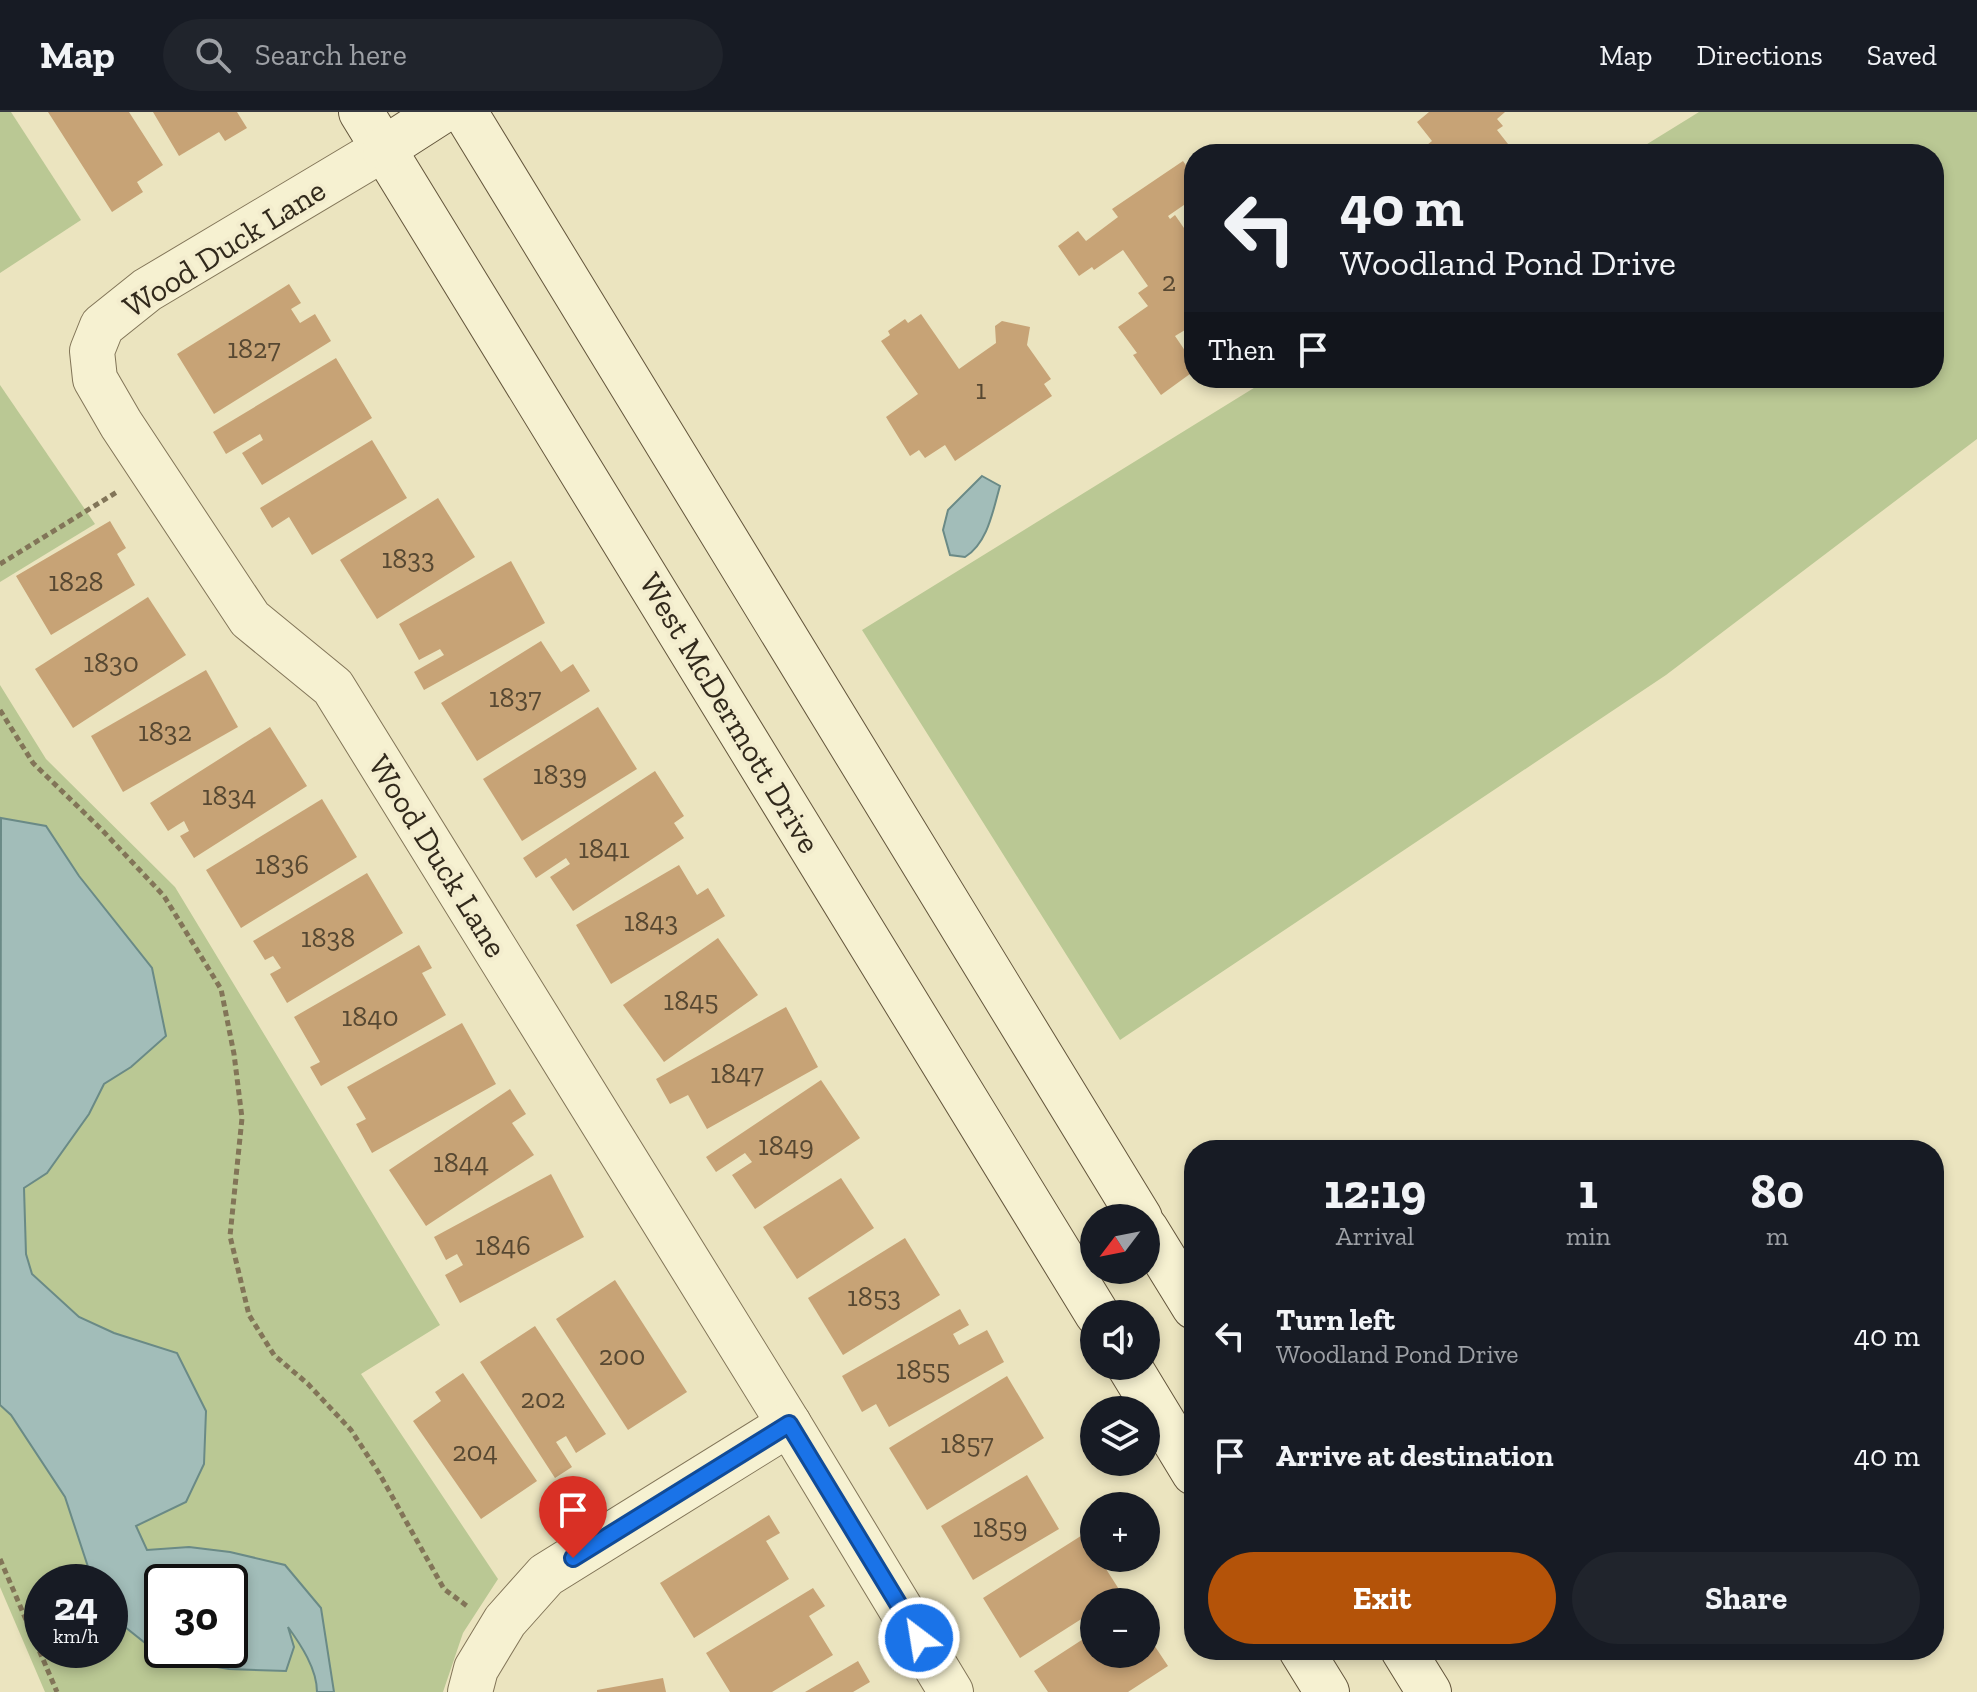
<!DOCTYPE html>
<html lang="en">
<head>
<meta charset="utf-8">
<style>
  body { margin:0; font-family:"Zilla Slab",serif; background:#20242c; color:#f1f3f6; height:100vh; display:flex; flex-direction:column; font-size:30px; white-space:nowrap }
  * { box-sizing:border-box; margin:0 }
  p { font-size:26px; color:#9ea1a6 }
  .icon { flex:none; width:44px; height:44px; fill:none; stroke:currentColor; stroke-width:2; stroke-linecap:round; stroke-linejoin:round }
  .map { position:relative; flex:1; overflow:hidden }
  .drawer { position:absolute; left:1184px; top:1028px; width:760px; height:520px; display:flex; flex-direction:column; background:#171b24; border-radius:32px; box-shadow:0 4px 12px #0003 }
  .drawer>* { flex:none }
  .top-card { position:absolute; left:1184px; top:32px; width:760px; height:244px; border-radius:32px; box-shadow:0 4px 12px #0003; background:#171b24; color:#f1f3f6; overflow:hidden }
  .needle { width:52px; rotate:238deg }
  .fabs { position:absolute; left:1080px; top:1092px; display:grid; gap:16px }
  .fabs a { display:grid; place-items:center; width:80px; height:80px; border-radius:50%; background:#171b24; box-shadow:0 4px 12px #0003; font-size:40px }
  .speed { position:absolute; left:24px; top:1452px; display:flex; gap:16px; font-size:40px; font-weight:700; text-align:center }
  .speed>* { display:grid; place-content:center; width:104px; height:104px; border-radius:50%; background:#171b24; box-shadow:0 4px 12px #0003; line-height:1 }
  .speed small { font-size:20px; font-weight:400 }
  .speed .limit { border:4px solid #111; border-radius:12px; background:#fff; color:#111 }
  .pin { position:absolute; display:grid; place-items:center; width:68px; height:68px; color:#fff; margin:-82px -34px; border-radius:50% 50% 50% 0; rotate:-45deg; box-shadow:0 0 8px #0007 }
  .pin .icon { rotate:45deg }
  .me { position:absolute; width:88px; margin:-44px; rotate:329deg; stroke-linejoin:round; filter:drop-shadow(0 0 6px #0008) }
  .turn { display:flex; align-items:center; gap:28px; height:168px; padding:0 24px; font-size:36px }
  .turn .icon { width:104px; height:104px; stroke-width:2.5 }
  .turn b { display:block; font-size:56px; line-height:68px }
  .then { display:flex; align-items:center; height:76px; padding:0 24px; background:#0003; gap:16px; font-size:30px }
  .eta { display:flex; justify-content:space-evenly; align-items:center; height:136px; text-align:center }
  .eta b { font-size:48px; font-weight:700; line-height:56px }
  .action { display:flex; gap:16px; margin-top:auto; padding:16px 24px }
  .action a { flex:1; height:92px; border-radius:48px; background:#b45309; color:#fff; font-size:32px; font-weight:700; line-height:92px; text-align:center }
  .action a+a { background:#20242c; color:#f1f3f6 }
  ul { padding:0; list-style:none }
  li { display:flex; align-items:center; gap:24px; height:120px; padding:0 24px }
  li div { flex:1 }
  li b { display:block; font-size:30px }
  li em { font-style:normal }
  header { display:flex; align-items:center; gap:48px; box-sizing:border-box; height:112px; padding:0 40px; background:#171b24; border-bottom:2px solid #363941 }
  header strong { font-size:38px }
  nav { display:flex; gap:44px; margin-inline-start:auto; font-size:28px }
  .search { width:560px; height:72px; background:#20242c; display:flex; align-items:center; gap:20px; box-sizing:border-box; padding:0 28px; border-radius:44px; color:#9ea1a6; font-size:30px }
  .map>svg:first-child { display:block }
  .green { fill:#bac894; fill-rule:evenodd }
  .water { fill:#a2bdb9; stroke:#6a8a86; stroke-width:2; fill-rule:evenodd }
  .building { fill:#c7a376 }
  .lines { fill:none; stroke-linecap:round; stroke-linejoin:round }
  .street-casing { stroke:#827558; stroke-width:46 }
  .secondary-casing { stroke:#64563c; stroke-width:46 }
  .path { stroke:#827558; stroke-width:5; stroke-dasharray:6 4; stroke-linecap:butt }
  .street { stroke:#f6f1d1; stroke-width:44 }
  .secondary { stroke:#f6f1d1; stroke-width:44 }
  .route-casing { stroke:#114b97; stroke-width:20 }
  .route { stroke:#1a73e8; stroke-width:14 }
  .labels { text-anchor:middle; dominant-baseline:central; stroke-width:8; stroke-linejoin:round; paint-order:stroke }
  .number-label { font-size:28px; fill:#574832 }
  .street-label { font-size:32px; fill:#322a1c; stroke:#f3edce }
</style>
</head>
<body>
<header>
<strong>Map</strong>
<div class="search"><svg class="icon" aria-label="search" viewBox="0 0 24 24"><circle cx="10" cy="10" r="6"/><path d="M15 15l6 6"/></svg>Search here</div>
<nav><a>Map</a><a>Directions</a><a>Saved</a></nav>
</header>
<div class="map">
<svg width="1977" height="1580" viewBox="0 0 1977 1580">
  <rect width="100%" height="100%" fill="#ebe4bf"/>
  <g class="green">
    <polygon points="0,0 11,0 81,108 0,161"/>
    <polygon points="1699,0 1977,0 1977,327 1666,563 1120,928 862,518 1270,266 1934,266 1934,42 1631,42"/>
    <polygon points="0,273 95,412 0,470"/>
    <path d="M0 573 46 647 175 775 440 1213 361 1262 498 1467 463 1521 443 1580H45L0 1475ZM42 1470H110V1538H42ZM162 1470H230V1538H162Z"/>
  </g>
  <g class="water">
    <path d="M982 364 1000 374C993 398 988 431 965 445L950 443 943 418 948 398Z"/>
    <path d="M1 706 46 714 79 764 152 856 166 924 131 955 104 972 89 1002 47 1061 24 1076 26 1142 32 1162 79 1205 114 1221 177 1241 206 1299 204 1352 186 1390 136 1414 147 1438 189 1435 230 1440 285 1453 321 1496 334 1580H317C317 1557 301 1533 288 1515L294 1535 286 1559 229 1557 164 1546 110 1503V1470H93L65 1385 11 1303 0 1293ZM162 1470H230V1538H162Z"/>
  </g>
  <g class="building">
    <polygon points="48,0 129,0 163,53 137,70 143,80 112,100"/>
    <polygon points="153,0 237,0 247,16 225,29 219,20 179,44"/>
    <polygon points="1429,0 1505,0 1497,7 1503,14 1497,18 1508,32 1495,42 1426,42 1422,37 1432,29 1417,10"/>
    <polygon points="1183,49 1190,59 1194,56 1194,86 1168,104 1170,107 1175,103 1184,116 1188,114 1194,122 1194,222 1189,223 1185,218 1175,224 1194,252 1194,259 1161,283 1133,243 1137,241 1118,215 1148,194 1138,181 1148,174 1123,138 1094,158 1092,155 1079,164 1058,134 1078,119 1086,129 1118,105 1112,97"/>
    <polygon points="289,172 301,191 291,197 300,211 315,202 331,229 214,302 177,242"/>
    <polygon points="921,202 959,257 996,231 995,214 1002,209 1030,215 1027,233 1051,267 1044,272 1052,284 955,349 945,333 925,346 919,338 910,344 886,305 918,282 881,229 890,223 888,219 905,207 908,211"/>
    <polygon points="336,246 372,306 262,373 242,341 263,328 260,322 226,342 213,320"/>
    <polygon points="372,328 407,386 312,443 289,405 272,416 260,396"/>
    <polygon points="438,386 475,445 377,507 340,448"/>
    <polygon points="110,409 126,436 117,442 135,473 51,523 16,464"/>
    <polygon points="511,449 545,511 424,578 414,560 444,543 440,537 419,548 399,512"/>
    <polygon points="148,485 186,543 73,616 35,557"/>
    <polygon points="541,529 561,560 573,552 590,579 477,649 441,591"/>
    <polygon points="206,558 238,615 123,680 91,624"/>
    <polygon points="598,595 637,657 522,729 483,667"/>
    <polygon points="270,615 307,674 194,746 180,724 189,719 184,709 168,719 150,691"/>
    <polygon points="655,659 684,704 674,711 684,726 573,799 550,765 570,752 566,746 536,766 523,746"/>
    <polygon points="322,687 357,745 241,816 206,758"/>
    <polygon points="679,753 697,783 708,776 725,804 611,872 576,813"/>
    <polygon points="367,761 403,821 287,891 270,862 281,856 273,844 265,848 253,829"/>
    <polygon points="718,826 758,883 664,950 623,893"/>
    <polygon points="419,833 432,856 422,861 446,903 321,974 310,955 320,950 294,905"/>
    <polygon points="786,895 818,955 707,1017 688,983 670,992 656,967"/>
    <polygon points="462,911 496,972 372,1041 356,1012 366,1007 347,975"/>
    <polygon points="821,968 860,1026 755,1097 732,1063 752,1050 745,1041 716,1060 706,1045"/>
    <polygon points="510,977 526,1002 512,1011 534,1043 426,1114 389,1058"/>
    <polygon points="551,1062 584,1125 460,1191 445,1163 463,1153 457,1142 446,1148 434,1125"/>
    <polygon points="841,1066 874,1116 797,1167 763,1115"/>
    <polygon points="905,1126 940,1183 843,1243 808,1186"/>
    <polygon points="615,1168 687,1280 628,1318 556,1207"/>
    <polygon points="960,1197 969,1213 953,1222 959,1233 987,1218 1004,1250 889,1315 876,1292 862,1300 842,1264"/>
    <polygon points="535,1214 606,1322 576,1341 566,1324 556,1330 572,1355 555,1366 480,1250"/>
    <polygon points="463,1261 537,1369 481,1407 413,1309 441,1289 435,1280"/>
    <polygon points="1007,1264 1044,1326 927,1398 889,1336"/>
    <polygon points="1027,1363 1059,1417 973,1468 941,1414"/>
    <polygon points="769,1403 780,1421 766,1429 789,1467 694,1526 660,1471"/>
    <polygon points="1084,1422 1094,1437 1094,1446 1099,1446 1122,1482 1109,1490 1094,1490 1094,1499 1020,1546 983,1486"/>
    <polygon points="813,1476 825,1494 809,1504 833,1543 772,1580 730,1580 706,1541"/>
    <polygon points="1094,1520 1094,1542 1146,1542 1146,1521 1168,1554 1128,1580 1048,1580 1034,1559"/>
    <polygon points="858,1549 870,1570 853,1580 805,1580"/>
    <polygon points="663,1566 666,1580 597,1580 597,1578"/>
  </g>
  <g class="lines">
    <defs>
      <g id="street">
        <polyline points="385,36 147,178 102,214 92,239 95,267 121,312 250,507 333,575 789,1312 951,1580"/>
        <polyline points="470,1580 476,1557 505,1509 546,1463 789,1312"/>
      </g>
      <g id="secondary">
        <polyline points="361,0 1097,1202"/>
        <polyline points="465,0 1140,1106"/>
        <polyline points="385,36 441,0"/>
        <polyline points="1146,1117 1194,1195"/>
        <polyline points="1129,1254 1194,1361"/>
        <polyline points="1301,1538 1327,1580"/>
        <polyline points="1403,1538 1429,1580"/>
      </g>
    </defs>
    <use href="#street" class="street-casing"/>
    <use href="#secondary" class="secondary-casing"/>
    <g class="path">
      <polyline points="0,452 117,380"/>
      <polyline points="0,598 33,651 102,718 164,784 221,877 234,942 242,1006 230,1124 249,1203 274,1243 308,1272 351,1318 379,1361 444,1477 467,1494"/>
      <polyline points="0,1447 57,1580"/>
    </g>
    <use href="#street" class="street"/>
    <use href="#secondary" class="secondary"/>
  </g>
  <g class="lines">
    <defs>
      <polyline id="route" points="573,1446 789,1312 919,1526"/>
    </defs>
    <use href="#route" class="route-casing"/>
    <use href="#route" class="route"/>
  </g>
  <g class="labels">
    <g class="number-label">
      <text x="1169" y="169">2</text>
      <text x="254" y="236">1827</text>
      <text x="981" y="277">1</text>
      <text x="408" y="446">1833</text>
      <text x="76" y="469">1828</text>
      <text x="111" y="550">1830</text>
      <text x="515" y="585">1837</text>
      <text x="165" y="619">1832</text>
      <text x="560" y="662">1839</text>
      <text x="229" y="683">1834</text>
      <text x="604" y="736">1841</text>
      <text x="282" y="752">1836</text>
      <text x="651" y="809">1843</text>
      <text x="328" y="825">1838</text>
      <text x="691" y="888">1845</text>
      <text x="370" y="904">1840</text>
      <text x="737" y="961">1847</text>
      <text x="786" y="1033">1849</text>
      <text x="461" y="1050">1844</text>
      <text x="503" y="1133">1846</text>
      <text x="874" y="1184">1853</text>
      <text x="622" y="1243">200</text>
      <text x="923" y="1257">1855</text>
      <text x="543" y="1286">202</text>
      <text x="967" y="1331">1857</text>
      <text x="475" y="1339">204</text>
      <text x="1000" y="1415">1859</text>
    </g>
    <g class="street-label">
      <text transform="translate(224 136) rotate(-32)">Wood Duck Lane</text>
      <text transform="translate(730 601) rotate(59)">West McDermott Drive</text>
      <text transform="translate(438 744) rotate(58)">Wood Duck Lane</text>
    </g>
  </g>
</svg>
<div class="fabs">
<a><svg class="needle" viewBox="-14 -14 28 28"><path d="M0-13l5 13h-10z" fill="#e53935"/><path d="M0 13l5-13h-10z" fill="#9ea1a6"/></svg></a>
<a><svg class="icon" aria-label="sound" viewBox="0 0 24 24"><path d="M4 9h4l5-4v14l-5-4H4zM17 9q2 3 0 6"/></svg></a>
<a><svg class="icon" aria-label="layers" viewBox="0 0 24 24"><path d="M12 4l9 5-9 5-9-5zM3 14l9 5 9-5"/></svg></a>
<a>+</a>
<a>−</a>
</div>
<div class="speed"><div>24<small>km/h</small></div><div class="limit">30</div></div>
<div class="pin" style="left:573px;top:1446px;background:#d93025"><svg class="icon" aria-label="arrive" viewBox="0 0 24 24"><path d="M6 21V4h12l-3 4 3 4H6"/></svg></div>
<svg class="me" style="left:919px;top:1526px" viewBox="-20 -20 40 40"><circle r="17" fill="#1a73e8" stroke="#fff" stroke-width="3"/><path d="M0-11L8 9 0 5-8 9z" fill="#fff"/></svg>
<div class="top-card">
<div class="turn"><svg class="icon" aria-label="left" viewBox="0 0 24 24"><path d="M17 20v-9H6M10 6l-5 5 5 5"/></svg><div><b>40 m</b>Woodland Pond Drive</div></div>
<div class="then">Then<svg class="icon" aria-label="arrive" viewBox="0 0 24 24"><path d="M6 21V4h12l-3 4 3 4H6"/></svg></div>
</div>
<section class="drawer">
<div class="eta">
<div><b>12:19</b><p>Arrival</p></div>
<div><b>1</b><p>min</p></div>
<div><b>80</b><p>m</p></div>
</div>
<ul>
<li><svg class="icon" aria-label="left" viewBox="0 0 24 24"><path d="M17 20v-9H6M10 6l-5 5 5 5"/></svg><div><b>Turn left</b><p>Woodland Pond Drive</p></div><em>40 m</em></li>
<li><svg class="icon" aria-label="arrive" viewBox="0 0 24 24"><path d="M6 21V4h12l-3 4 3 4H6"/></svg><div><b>Arrive at destination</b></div><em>40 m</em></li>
</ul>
<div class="action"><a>Exit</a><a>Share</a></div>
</section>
</div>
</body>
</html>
